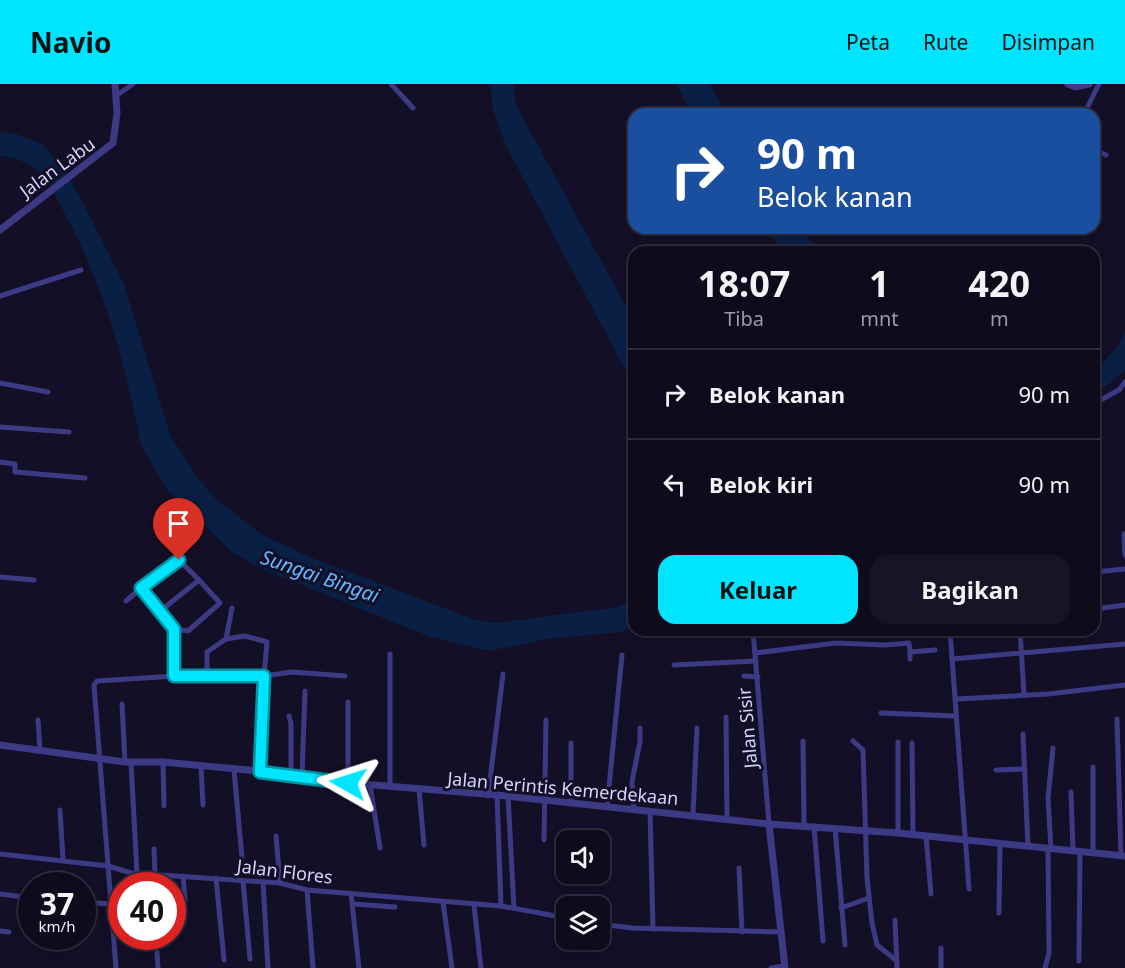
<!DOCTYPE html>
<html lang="id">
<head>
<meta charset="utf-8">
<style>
  body { margin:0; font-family:"Noto Sans",sans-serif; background:#171425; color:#f1f3f6; height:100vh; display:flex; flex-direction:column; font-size:22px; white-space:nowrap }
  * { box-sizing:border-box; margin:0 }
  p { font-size:20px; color:#9b9ba3 }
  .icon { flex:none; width:33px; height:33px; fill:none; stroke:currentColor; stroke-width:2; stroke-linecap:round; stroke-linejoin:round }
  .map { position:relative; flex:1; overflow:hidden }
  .side { position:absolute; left:628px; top:162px; width:472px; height:390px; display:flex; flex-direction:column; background:#0e0b1c; border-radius:18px; box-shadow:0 3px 9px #0003,0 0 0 2px #2e2b3b }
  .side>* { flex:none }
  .guide { position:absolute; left:628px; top:24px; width:472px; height:126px; border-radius:18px; box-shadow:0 3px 9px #0003,0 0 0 2px #2e2b3b; background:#1a4fa0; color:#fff; overflow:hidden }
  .tools { position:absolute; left:556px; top:746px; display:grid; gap:12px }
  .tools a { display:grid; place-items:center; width:54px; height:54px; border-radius:12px; background:#0e0b1c; box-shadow:0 3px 9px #0003,0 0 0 2px #2e2b3b; font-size:30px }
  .speed { position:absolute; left:18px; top:788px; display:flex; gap:12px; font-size:30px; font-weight:700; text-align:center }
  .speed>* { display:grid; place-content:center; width:78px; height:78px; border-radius:50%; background:#0e0b1c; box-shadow:0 3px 9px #0003,0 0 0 2px #2e2b3b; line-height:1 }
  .speed small { font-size:15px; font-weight:400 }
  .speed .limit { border:9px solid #d22; background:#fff; color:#111 }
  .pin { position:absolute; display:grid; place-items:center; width:51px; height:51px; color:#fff; margin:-62px -26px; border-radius:50% 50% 50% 0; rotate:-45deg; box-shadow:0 0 6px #0007 }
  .pin .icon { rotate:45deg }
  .me { position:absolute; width:66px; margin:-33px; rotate:276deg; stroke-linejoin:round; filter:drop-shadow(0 0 4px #0008) }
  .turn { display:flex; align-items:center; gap:21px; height:126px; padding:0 30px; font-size:27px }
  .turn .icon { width:78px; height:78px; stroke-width:2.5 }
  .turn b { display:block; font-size:42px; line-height:51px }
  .eta { display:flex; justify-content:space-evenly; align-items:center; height:102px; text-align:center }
  .eta b { font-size:36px; font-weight:700; line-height:42px }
  .primary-button { display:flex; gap:12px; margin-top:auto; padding:12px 30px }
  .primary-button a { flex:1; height:69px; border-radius:18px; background:#00e5ff; color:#111; font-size:24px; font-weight:700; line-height:69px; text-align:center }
  .primary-button a+a { background:#171425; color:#f1f3f6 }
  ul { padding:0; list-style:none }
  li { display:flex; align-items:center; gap:18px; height:90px; padding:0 30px; border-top:2px solid #2e2b3b }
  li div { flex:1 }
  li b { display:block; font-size:22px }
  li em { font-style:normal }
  header { display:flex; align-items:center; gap:36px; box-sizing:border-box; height:84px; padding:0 30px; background:#00e5ff; color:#111 }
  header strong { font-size:28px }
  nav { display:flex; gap:33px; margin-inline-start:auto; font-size:21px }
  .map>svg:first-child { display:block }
  .water { fill:#0a1f44 }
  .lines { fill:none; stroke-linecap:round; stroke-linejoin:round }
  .minor { stroke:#3d3a85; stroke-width:5 }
  .tertiary { stroke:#3d3a85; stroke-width:7 }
  .route-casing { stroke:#0095a6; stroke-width:15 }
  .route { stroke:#00e5ff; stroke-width:10 }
  .labels { text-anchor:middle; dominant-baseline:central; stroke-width:6; stroke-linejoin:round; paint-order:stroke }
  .street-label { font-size:18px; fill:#d9d4ff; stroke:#130f26 }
  .water-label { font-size:20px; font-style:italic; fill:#62b6ff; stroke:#130f26 }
</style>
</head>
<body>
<header>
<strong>Navio</strong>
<nav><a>Peta</a><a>Rute</a><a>Disimpan</a></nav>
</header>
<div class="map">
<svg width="1125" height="884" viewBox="0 0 1125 884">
  <rect width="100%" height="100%" fill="#130f26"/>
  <g class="water">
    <polygon points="491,0 514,0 516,21 634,237 634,302 505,60 492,22"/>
    <polygon points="676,0 710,0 726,30 692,30"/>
    <path d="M0 48 16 50 42 60 59 78 79 111 124 200 170 351 197 393 215 414 261 450 307 472 473 535 497 539 617 523 634 514V543L621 548 547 555 489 567 428 552 265 486 233 469 168 407 141 361C126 282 104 201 65 130 57 115 50 99 38 87 27 77 14 74 0 72Z"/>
    <polygon points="765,144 797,144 822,168 785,168"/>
    <polygon points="1125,247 1125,287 1095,311 1095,287 1119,261"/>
  </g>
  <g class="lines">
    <g class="minor">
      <polyline points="391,0 413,24"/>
      <polyline points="116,12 133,0"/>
      <polyline points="1084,30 1099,0"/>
      <polyline points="1095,66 1106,71"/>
      <polyline points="0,212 81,186"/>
      <polyline points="0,299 48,308"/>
      <polyline points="1095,319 1119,306 1125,298"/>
      <polyline points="0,343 69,348"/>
      <polyline points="0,378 15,380 15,388 85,394"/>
      <polyline points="1124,450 1125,471"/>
      <polyline points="1095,488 1125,485"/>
      <polyline points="0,493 34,496"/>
      <polyline points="141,504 179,476 199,496 159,528"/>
      <polyline points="126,517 141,504 174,545 174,592"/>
      <polyline points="232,524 226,555 245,552 267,558 264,592 292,588 345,592"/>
      <polyline points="1095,525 1125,521"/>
      <polyline points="174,545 188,547 220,519 199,496"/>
      <polyline points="753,546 769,740"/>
      <polyline points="950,546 969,805"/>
      <polyline points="1020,546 1024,611"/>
      <polyline points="755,569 836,559 885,561 909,559 910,568"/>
      <polyline points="390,570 390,703"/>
      <polyline points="910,575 910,568 935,566"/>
      <polyline points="952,575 1125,560"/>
      <polyline points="674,581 756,577"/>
      <polyline points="207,590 207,568 226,555"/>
      <polyline points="744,592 758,593"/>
      <polyline points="957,615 1048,610 1125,601"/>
      <polyline points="348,618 348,699"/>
      <polyline points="122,620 125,678"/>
      <polyline points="881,629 956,632"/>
      <polyline points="289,632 291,640 291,690"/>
      <polyline points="726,633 727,735"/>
      <polyline points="1117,635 1121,772"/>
      <polyline points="38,636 40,666"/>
      <polyline points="1023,650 1028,763"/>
      <polyline points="803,657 804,742"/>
      <polyline points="853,657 863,666 867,794 872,839 877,861 897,877"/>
      <polyline points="898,658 898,749"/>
      <polyline points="571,659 571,719"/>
      <polyline points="912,659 913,751"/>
      <polyline points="163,678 164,722"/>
      <polyline points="131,679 137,789"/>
      <polyline points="201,683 203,721"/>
      <polyline points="234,686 242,774"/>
      <polyline points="996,686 1024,685"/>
      <polyline points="302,691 305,607"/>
      <polyline points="370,701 380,764"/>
      <polyline points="419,705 424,761"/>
      <polyline points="1071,708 1073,766"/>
      <polyline points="497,711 501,822"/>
      <polyline points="488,712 503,590"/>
      <polyline points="508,712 514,824"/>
      <polyline points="607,723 622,571"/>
      <polyline points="60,726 63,776"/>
      <polyline points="634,726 632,697 640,658 640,644"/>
      <polyline points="650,727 653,845"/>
      <polyline points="693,730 697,644"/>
      <polyline points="814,742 823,857"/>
      <polyline points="835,744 845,861"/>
      <polyline points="276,752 280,799"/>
      <polyline points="926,752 931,810"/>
      <polyline points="544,756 546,636"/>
      <polyline points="154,765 155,790"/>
      <polyline points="1051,765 1048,714 1053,664"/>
      <polyline points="1093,768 1093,683"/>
      <polyline points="0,770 108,782 131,789 280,799 307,806 501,822 567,834"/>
      <polyline points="739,784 742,848"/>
      <polyline points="183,792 185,815"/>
      <polyline points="216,794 224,876"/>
      <polyline points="243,797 250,875"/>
      <polyline points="263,798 268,884"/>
      <polyline points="307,806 313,884"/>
      <polyline points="351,809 359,884"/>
      <polyline points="0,810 32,814"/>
      <polyline points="82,818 111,820"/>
      <polyline points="443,818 452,884"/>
      <polyline points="353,820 395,823"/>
      <polyline points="474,821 481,884"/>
      <polyline points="841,824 869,814"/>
      <polyline points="999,829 1000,760"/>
      <polyline points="895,836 897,884"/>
      <polyline points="600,840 632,844 780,848"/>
      <polyline points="0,847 9,848"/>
      <polyline points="941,864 941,884"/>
      <polyline points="157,868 158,884"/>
      <polyline points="1079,877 1080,767"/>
      <polyline points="116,884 94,601 97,597 207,590 264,592 260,688"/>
      <polyline points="771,884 784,882"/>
      <polyline points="1045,884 1049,869 1048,765"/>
    </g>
    <g class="tertiary">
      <polyline points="1068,0 1075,3 1089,0"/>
      <polyline points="0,146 113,59 117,29 115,0"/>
      <polyline points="0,661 125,678 163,678 291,690 325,697 497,711 769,740 898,749 1125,772"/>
      <polyline points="769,740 785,884"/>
    </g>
  </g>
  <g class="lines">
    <defs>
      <polyline id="route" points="179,476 141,504 174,545 174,592 264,592 260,688 348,699"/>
    </defs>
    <use href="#route" class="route-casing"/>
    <use href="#route" class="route"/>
  </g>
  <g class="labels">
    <g class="street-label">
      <text transform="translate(57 83) rotate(-36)">Jalan Labu</text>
      <text transform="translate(747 644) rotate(-95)">Jalan Sisir</text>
      <text transform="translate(563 704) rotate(5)">Jalan Perintis Kemerdekaan</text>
      <text transform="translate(285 787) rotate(7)">Jalan Flores</text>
    </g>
    <g class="water-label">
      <text transform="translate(320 492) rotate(19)">Sungai Bingai</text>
    </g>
  </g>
</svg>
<div class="tools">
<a><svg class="icon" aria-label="sound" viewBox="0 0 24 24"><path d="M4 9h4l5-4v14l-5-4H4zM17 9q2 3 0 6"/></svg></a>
<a><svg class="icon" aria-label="layers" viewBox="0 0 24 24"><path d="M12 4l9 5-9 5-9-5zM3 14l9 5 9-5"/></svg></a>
</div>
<div class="speed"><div>37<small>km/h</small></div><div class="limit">40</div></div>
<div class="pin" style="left:179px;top:476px;background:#d93025"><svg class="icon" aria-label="arrive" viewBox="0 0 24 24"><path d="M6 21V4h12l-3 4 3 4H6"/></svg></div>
<svg class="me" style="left:348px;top:699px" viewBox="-20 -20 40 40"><path d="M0-17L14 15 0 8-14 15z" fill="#00e5ff" stroke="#fff" stroke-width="4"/></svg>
<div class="guide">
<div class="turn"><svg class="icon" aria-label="right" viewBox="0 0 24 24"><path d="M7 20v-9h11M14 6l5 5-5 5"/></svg><div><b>90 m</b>Belok kanan</div></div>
</div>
<section class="side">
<div class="eta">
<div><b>18:07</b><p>Tiba</p></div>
<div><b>1</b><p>mnt</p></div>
<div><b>420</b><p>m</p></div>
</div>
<ul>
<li><svg class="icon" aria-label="right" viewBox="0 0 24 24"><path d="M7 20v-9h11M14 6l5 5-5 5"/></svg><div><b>Belok kanan</b></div><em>90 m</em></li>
<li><svg class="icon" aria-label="left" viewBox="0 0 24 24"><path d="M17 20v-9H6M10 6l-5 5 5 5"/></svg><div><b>Belok kiri</b></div><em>90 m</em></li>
</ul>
<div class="primary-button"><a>Keluar</a><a>Bagikan</a></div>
</section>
</div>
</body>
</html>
